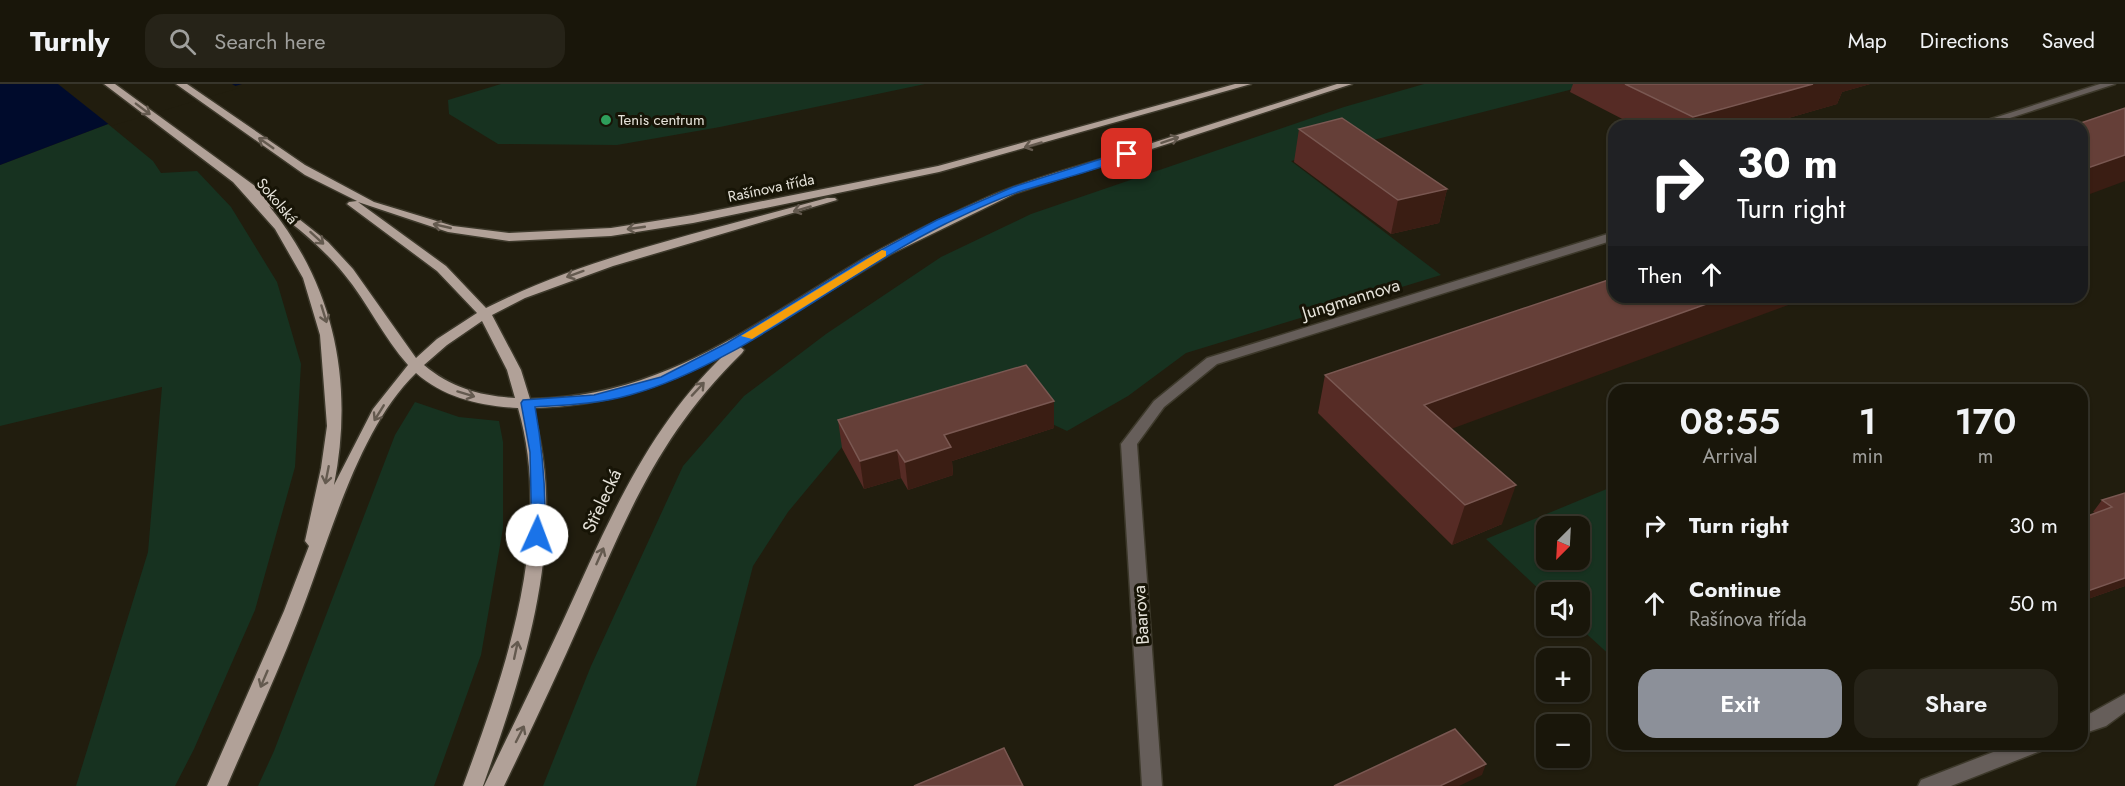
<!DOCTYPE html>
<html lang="en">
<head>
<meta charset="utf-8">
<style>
  body { margin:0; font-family:Jost,sans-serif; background:#262318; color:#f1f3f6; height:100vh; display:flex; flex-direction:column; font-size:22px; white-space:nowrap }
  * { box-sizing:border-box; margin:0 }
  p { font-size:20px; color:#9f9f9c }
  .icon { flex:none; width:33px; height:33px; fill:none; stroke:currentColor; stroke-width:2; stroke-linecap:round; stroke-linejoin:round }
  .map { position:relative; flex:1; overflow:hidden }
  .details { position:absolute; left:1608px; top:300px; width:480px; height:366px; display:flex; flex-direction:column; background:#19160a; border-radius:18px; box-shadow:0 2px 4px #0004,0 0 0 2px #37352b }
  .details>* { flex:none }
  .hud { position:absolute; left:1608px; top:36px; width:480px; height:183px; border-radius:18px; box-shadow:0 2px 4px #0004,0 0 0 2px #37352b; background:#202124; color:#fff; overflow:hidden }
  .needle { width:39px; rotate:204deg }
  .fabs { position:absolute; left:1536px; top:432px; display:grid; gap:12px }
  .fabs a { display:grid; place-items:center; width:54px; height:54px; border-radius:12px; background:#19160a; box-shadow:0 2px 4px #0004,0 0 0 2px #37352b; font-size:30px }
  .pin { position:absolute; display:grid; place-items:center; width:51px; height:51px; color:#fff; margin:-26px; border-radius:12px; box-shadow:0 3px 9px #0006 }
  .me { position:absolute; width:66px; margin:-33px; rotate:2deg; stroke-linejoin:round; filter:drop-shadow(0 0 4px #0008) }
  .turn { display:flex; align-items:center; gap:21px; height:126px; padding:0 30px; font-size:27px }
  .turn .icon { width:78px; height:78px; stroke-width:2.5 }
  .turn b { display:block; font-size:42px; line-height:51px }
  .then { display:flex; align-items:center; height:57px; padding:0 30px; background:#0003; gap:12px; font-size:22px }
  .eta { display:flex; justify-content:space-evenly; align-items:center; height:102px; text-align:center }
  .eta b { font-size:36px; font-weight:600; line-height:42px }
  .action { display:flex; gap:12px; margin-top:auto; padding:12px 30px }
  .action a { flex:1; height:69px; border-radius:18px; background:#8c9099; color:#fff; font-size:24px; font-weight:600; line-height:69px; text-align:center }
  .action a+a { background:#262318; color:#f1f3f6 }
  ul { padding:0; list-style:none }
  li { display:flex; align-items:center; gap:18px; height:78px; padding:0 30px }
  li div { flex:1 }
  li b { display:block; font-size:22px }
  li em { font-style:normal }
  header { display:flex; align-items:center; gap:36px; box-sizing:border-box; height:84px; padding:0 30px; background:#19160a; border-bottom:2px solid #37352b }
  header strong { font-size:28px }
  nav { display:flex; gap:33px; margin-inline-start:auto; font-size:21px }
  .search { width:420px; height:54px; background:#262318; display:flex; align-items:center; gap:15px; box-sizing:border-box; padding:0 21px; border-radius:18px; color:#9f9f9c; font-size:22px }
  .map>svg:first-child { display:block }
  .green { fill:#173220; fill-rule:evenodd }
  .water { fill:#000b2c }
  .pier { fill:#211d0e }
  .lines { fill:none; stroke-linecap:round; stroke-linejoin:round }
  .minor-casing { stroke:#3d392b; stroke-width:3 }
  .primary-casing { stroke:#3d392b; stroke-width:3 }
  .minor { fill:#665e5a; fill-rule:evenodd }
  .primary { fill:#b1a198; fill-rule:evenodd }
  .wall { fill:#562b25 }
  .shaded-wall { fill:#3a1d13 }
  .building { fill:#653f38; stroke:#7a5852; stroke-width:1.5 }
  .oneway { stroke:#645a4f }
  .route { fill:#1a73e8; stroke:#114b97; stroke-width:1.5 }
  .slow { fill:#f59e0b }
  .leisure-dot { fill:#2e9e5b; stroke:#171406; stroke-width:2 }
  .labels { text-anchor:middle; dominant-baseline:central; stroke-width:6; stroke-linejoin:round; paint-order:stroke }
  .far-poi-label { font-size:15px; fill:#e6e3da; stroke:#171406; text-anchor:start }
  .far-street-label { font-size:15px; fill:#e6e3da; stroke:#171406 }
  .street-label { font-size:18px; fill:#e6e3da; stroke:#171406 }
</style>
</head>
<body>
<header>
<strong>Turnly</strong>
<div class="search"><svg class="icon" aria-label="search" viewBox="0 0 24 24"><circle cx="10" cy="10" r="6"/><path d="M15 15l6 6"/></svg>Search here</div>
<nav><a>Map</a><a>Directions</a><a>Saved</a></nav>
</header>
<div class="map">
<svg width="2125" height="702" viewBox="0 0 2125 702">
  <rect width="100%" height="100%" fill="#211d0e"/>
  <g class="green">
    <polygon points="501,0 925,0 720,43 617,61 498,60 449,30 448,16"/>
    <polygon points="1424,0 1593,0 1291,77 1441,191 1186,269 1128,312 1067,347 1050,339 842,363 788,428 753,482 696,702 543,702 591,582 683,382 744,312 826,250 941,173 1031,130 1344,23"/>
    <polygon points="108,40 153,77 161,89 197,87 231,123 277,198 301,280 295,383 255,526 194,665 175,702 76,702 148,468 162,303 0,342 0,81"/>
    <polygon points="415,318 459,333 499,337 503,358 503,444 481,571 434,702 258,702 274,667 395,351"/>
    <path d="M1614 402V575L1578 542 1580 508H1546V512L1486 455ZM1580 442V476H1546V442Z"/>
  </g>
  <polygon class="water" points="0,0 242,0 108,40 0,81"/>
  <polygon class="pier" points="58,0 232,0 239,4 111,42"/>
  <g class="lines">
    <defs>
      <g id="minor">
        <polygon points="2100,0 2115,0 1985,42 1969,42"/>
        <polygon points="1614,148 1614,156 1217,280 1164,323 1137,360 1162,702 1142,702 1121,360 1154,317 1207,274"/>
        <polygon points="2125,610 2125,628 2106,642 2082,650 2082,634"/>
        <polygon points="2014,660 2046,660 2043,666 1951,702 1918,702 1921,696"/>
      </g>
      <path id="primary" d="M104 0H115L285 124 328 158 353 185 416 274 437 255 477 229 437 187 347 120 349 118 357 117 305 91 176 0H187L305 81 374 118 453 142 509 149 611 144 693 131 938 82 1235 0H1251L939 88 693 139 611 152 509 157 448 148 358 118 446 182 486 224C593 170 713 146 827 114H835L837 116 613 182 525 214 492 231 521 286 530 315C664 313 753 240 863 175 903 152 946 132 988 113 1032 94 1077 83 1121 69 1193 46 1265 23 1337 0H1352L1016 109 891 170 739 262 744 266 742 269C660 349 628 429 583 532 558 589 531 646 504 702H484C510 647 537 593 563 537 607 441 646 345 725 270 666 303 599 323 532 324 570 448 525 584 483 702H463C506 585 554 449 518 324 481 322 444 314 416 289 356 347 328 462 297 539 276 593 250 648 227 702H207L284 527 309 462 305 457 321 384 327 342 320 251 303 194 275 145 233 98ZM269 122C296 142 323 164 344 190 368 219 383 253 408 281L373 325 334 401C354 300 335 202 269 122ZM482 237 507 286 515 314C481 312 451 304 424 281L447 261Z"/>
    </defs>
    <use href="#minor" class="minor-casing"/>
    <use href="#primary" class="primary-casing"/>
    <use href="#minor" class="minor"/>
    <use href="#primary" class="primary"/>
  </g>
  <g class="wall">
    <polygon points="1573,0 1870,0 1842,8 1837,20 1761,42 1636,42 1570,8"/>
    <polygon points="1299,45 1447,105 1439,139 1391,150 1294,78"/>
    <polygon points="1325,291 1452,345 1502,440 1452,461 1318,329"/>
    <polygon points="838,336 1054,344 952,377 953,391 908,406 901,394 864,405 842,364"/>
    <polygon points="2125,409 2125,502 2082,517 2082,434 2095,429 2093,428 2102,416"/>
  </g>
  <g class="shaded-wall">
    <polygon points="1813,0 1870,0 1842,8 1837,20 1761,42 1689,42 1693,33"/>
    <polygon points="2125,71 2125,97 2082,113 2082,86"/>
    <polygon points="1447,105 1439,139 1391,150 1398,116"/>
    <polygon points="1726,213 1810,213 1413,359 1424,321"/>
    <polygon points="1054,317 1054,344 952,377 953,391 908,406 905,378 944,351"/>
    <polygon points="897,366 901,394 864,405 860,377"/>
    <polygon points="1516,401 1502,440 1452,461 1465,421"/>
    <polygon points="2125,494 2125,502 2082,517 2082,509"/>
    <polygon points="1486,680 1482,691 1459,702 1440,702"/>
  </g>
  <g class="building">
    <polygon points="1625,0 1813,0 1693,33"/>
    <polygon points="2125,24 2125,71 2082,86 2082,42 2072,42"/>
    <polygon points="1342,34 1447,105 1398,116 1299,45"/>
    <polygon points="1614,194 1614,213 1726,213 1424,321 1516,401 1465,421 1325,291"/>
    <polygon points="1026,281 1054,317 944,351 951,363 905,378 897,366 860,377 838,336"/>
    <polygon points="2125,409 2125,494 2082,509 2082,434 2112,423 2102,416"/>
    <polygon points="1455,645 1486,680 1440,702 1334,702"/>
    <polygon points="1004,664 1023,702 914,702"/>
  </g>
  <defs><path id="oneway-shaft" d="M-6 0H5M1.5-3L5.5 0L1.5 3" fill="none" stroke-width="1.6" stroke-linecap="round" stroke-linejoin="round" transform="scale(1.5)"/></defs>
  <g class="oneway">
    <use href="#oneway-shaft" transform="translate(143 25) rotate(37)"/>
    <use href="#oneway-shaft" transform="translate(1170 56) rotate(-18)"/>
    <use href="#oneway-shaft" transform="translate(266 59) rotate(-145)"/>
    <use href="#oneway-shaft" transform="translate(1033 61) rotate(164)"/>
    <use href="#oneway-shaft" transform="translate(802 125) rotate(164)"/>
    <use href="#oneway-shaft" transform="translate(442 142) rotate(-167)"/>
    <use href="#oneway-shaft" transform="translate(636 144) rotate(172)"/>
    <use href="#oneway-shaft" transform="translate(317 154) rotate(42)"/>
    <use href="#oneway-shaft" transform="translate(575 190) rotate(160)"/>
    <use href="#oneway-shaft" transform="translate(324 230) rotate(73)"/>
    <use href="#oneway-shaft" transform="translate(698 305) rotate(-47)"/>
    <use href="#oneway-shaft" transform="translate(466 310) rotate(17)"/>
    <use href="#oneway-shaft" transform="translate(379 329) rotate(122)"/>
    <use href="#oneway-shaft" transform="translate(327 391) rotate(101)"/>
    <use href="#oneway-shaft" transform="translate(600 472) rotate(-66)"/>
    <use href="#oneway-shaft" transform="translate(516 566) rotate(-78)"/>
    <use href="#oneway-shaft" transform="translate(264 595) rotate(113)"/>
    <use href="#oneway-shaft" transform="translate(520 650) rotate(-63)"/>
  </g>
  <path class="route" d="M1123 68 1132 70C1118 81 1046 99 1024 106 998 114 970 128 945 140 842 191 739 281 630 311 599 320 567 321 535 323 543 367 546 407 545 451L543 455H532L530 368 521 319 523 316 594 311 661 293 727 259 864 175 937 136 1013 103Z"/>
  <polygon class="slow" points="882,166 886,167 886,172 752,255 741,252"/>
  <circle class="leisure-dot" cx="606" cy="36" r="6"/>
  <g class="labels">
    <g class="far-poi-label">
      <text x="618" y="36">Tenis centrum</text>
    </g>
    <g class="far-street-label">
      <text transform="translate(771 104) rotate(-12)">Rašínova třída</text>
      <text transform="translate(277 117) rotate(50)">Sokolská</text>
    </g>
    <g class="street-label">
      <text transform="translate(1351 215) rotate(-17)">Jungmannova</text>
      <text transform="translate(602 417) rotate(-65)">Střelecká</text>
      <text transform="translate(1141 531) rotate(-94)">Baarova</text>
    </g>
  </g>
</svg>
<div class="fabs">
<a><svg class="needle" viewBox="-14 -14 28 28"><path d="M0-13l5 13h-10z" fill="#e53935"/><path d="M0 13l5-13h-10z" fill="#9f9f9c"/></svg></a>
<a><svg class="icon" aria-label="sound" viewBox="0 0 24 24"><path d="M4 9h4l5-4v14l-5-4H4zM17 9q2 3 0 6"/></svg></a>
<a>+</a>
<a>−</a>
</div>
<div class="pin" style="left:1127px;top:70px;background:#d93025"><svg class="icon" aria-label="arrive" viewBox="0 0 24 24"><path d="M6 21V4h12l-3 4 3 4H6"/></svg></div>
<svg class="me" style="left:537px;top:451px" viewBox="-20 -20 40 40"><circle r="19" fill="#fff"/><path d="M0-13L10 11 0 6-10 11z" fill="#1a73e8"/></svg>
<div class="hud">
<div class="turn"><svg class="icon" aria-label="right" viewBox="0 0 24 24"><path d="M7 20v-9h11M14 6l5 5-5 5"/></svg><div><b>30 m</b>Turn right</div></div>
<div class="then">Then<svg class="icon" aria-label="ahead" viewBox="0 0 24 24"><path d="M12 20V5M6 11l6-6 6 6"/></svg></div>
</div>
<section class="details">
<div class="eta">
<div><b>08:55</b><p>Arrival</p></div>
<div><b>1</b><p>min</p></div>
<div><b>170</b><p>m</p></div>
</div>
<ul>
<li><svg class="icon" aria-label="right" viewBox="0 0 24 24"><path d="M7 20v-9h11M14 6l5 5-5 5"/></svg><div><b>Turn right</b></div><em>30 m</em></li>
<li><svg class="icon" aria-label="ahead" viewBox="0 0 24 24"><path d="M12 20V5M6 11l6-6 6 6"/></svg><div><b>Continue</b><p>Rašínova třída</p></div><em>50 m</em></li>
</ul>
<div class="action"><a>Exit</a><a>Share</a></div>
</section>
</div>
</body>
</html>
